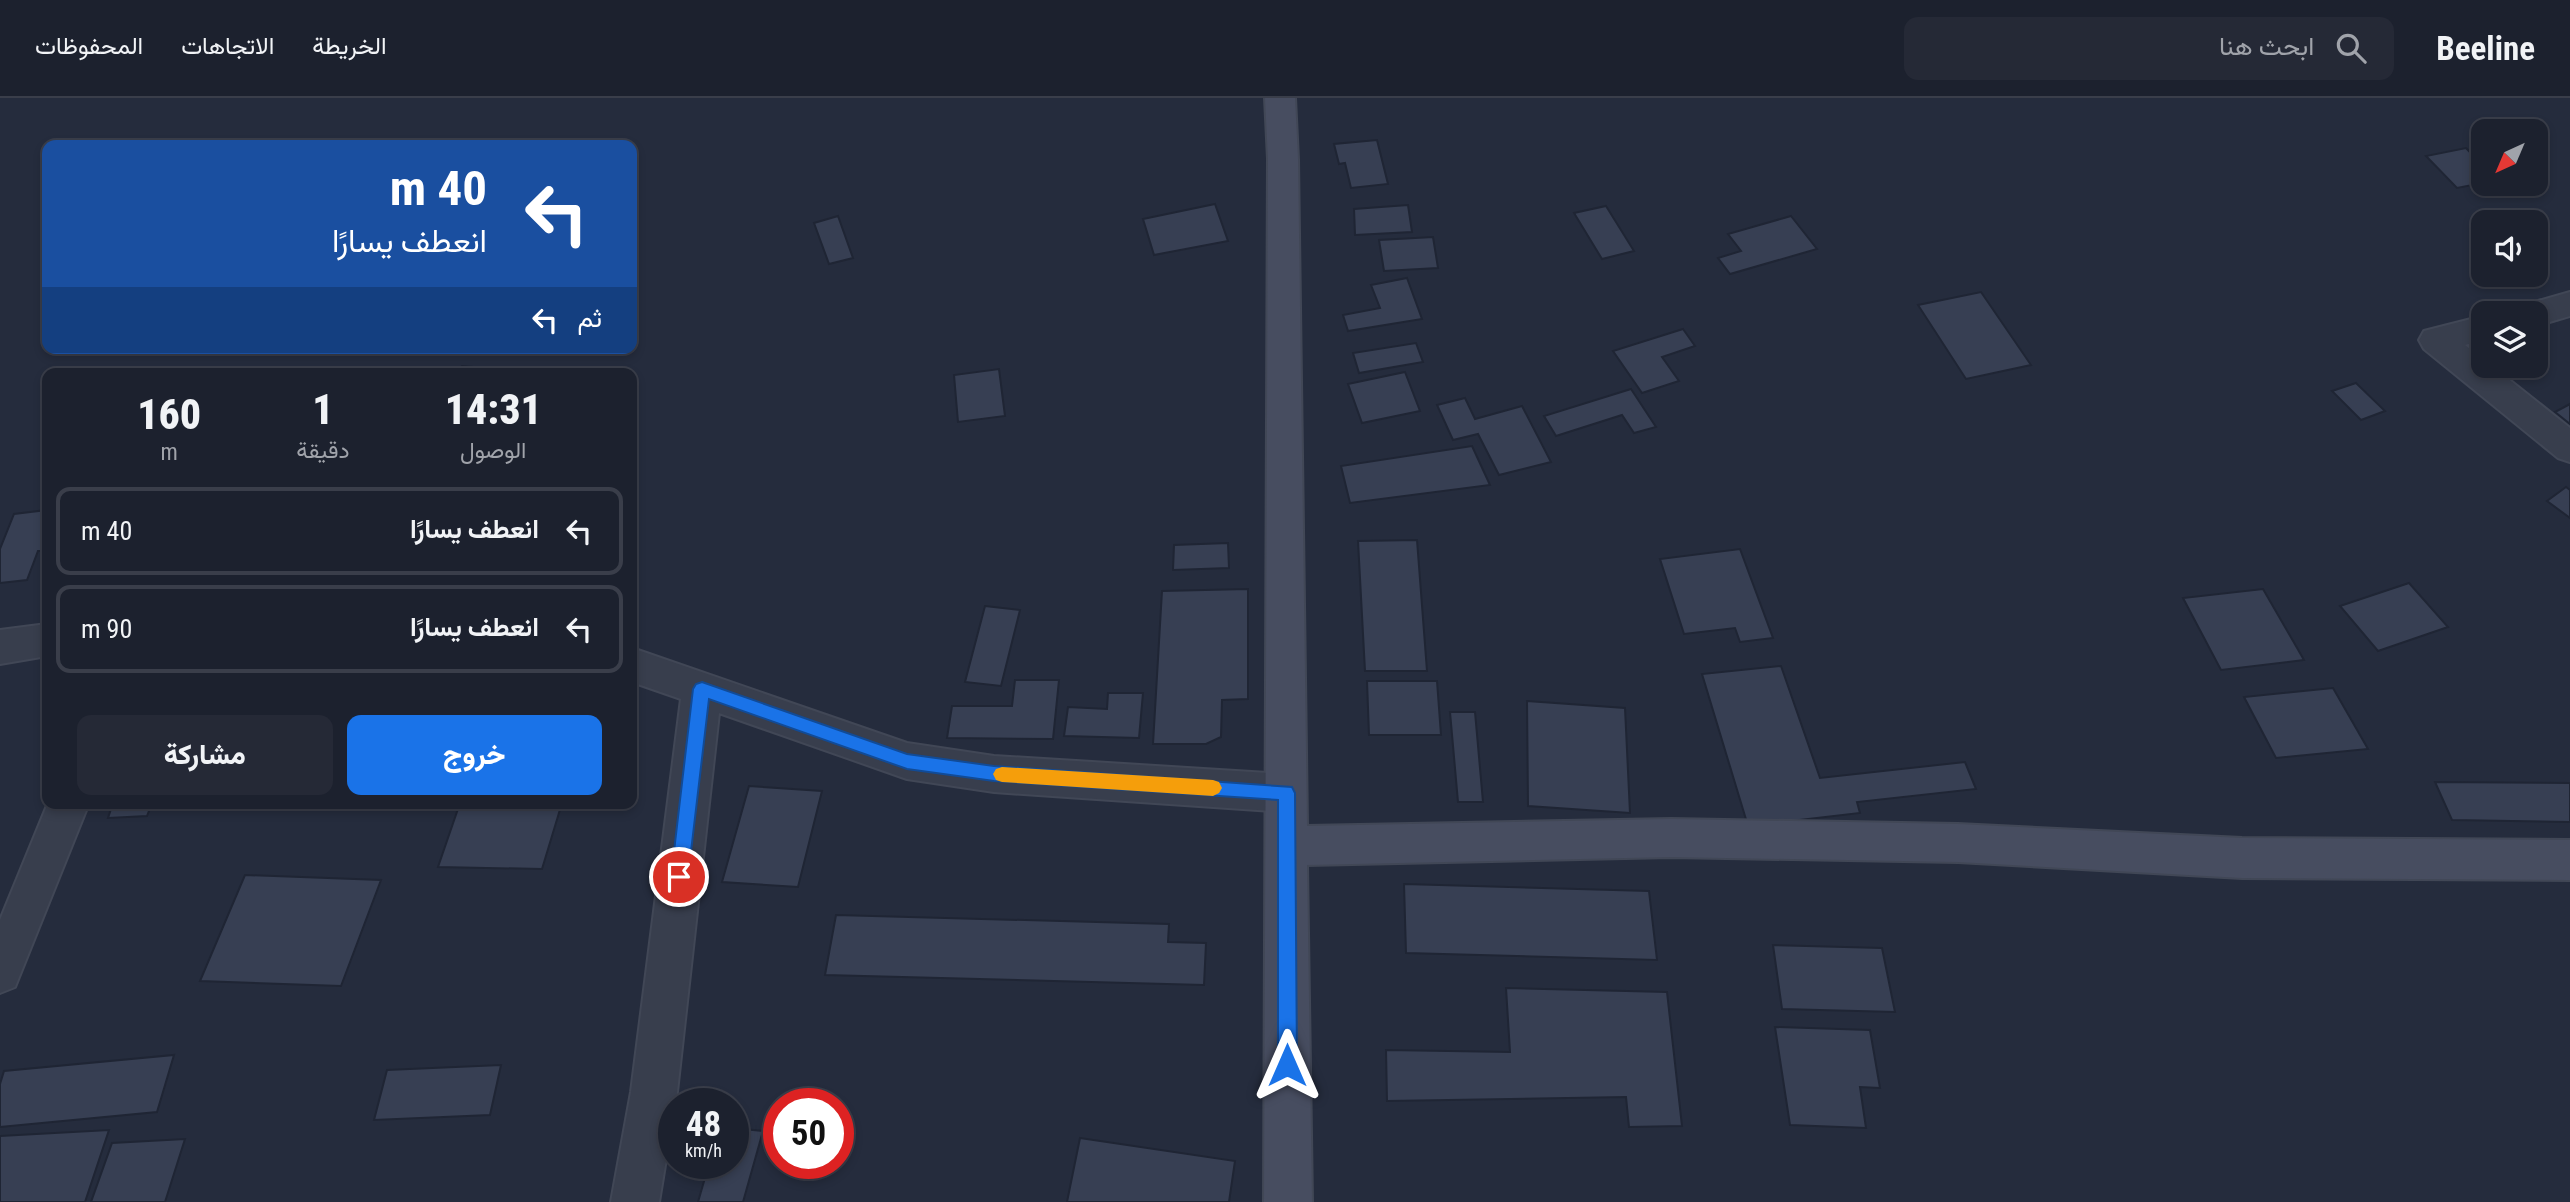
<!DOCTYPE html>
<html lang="ar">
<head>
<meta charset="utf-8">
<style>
  body { margin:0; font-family:"Roboto Condensed",Vazirmatn,sans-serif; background:#252936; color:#f1f3f6; direction:rtl; height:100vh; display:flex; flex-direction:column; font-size:26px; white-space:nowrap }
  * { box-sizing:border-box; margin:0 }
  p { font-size:23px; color:#a0a3aa }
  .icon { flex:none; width:38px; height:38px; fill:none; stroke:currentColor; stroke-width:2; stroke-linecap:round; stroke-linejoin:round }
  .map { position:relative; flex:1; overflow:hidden; direction:ltr }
  .sheet { position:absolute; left:42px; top:270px; width:595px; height:441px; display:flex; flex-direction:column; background:#1c212e; border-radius:14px; box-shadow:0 4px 10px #0003,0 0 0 2px #3a3e4a; direction:rtl }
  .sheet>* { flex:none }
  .hud { position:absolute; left:42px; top:42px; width:595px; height:214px; border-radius:14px; box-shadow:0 4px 10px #0003,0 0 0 2px #3a3e4a; direction:rtl; background:#1a4fa0; color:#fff; overflow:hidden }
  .needle { width:46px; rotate:224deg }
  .controls { position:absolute; left:2471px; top:21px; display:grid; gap:14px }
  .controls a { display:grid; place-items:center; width:77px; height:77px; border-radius:14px; background:#1c212e; box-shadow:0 4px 10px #0003,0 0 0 2px #3a3e4a; font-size:35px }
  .speed { position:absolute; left:658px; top:990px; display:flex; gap:14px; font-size:35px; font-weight:700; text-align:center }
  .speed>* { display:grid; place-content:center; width:91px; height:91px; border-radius:50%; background:#1c212e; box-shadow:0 4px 10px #0003,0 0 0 2px #3a3e4a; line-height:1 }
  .speed small { font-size:18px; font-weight:400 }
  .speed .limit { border:10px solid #d22; background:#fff; color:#111 }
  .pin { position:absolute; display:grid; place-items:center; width:60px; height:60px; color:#fff; margin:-30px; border:4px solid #fff; border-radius:50%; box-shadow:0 2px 7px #0007 }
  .me { position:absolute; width:77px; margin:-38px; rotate:0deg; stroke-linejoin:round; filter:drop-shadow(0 0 5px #0008) }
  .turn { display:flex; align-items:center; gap:24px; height:147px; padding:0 35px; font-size:32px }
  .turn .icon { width:91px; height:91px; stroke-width:2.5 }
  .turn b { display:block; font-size:49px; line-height:60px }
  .then { display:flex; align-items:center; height:66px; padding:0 35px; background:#0003; gap:14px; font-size:26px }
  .eta { display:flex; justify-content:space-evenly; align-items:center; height:119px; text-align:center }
  .eta b { font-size:42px; font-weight:800; line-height:49px }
  .action { display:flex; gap:14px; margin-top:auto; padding:14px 35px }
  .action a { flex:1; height:80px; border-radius:14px; background:#1a73e8; color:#fff; font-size:28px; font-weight:800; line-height:80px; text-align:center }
  .action a+a { background:#252936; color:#f1f3f6 }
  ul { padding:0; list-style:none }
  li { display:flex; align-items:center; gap:21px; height:88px; margin:0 14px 10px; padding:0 21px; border:4px solid #3a3e4a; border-radius:14px }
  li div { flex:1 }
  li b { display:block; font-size:26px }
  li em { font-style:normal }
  header { display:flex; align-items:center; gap:42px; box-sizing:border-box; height:98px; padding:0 35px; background:#1c212e; border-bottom:2px solid #3a3e4a }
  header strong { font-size:33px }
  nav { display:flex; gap:38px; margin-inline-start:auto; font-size:24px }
  .search { width:490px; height:63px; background:#252936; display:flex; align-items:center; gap:18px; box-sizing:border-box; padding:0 24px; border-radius:14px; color:#a0a3aa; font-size:26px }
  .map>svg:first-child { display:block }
  .building { fill:#373f53; stroke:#1f2534; stroke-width:2 }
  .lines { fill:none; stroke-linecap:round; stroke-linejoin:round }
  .street-casing { stroke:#414756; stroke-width:4 }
  .secondary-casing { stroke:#414756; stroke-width:4 }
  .street { fill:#383e4d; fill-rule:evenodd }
  .secondary { fill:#474d60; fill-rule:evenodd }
  .route { fill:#1a73e8; stroke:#114b97; stroke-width:2 }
  .slow { fill:#f59e0b }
</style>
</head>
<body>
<header>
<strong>Beeline</strong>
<div class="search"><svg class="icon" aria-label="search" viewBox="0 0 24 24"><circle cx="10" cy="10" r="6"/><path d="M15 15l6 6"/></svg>ابحث هنا</div>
<nav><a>الخريطة</a><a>الاتجاهات</a><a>المحفوظات</a></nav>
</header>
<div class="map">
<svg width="2570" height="1104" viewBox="0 0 2570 1104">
  <rect width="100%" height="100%" fill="#252c3d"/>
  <g class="building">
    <polygon points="1377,42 1388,86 1351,90 1345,65 1339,66 1334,46"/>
    <polygon points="2466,50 2483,68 2483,85 2457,90 2426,58"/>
    <polygon points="1215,106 1228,143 1154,157 1143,121"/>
    <polygon points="1408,107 1412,134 1355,137 1354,111"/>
    <polygon points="1606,108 1634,153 1602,161 1574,115"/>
    <polygon points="838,118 853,160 829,166 814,125"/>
    <polygon points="1791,118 1817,151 1730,176 1718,160 1741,153 1728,136"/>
    <polygon points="1433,139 1438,170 1384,173 1379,142"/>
    <polygon points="1407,180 1422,221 1348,233 1343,217 1380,210 1371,187"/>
    <polygon points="1981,194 2031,267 1966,281 1918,207"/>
    <polygon points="1683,231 1695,248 1662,259 1679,283 1642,295 1613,253"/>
    <polygon points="1416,245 1423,264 1359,275 1353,255"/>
    <polygon points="462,268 540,275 458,275"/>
    <polygon points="999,271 1005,318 958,324 954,277"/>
    <polygon points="1405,274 1420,313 1362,325 1348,286"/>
    <polygon points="2356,285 2385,313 2361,322 2332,293"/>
    <polygon points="1631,291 1656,329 1634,335 1622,317 1556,338 1544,318"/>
    <polygon points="1465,300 1475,321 1522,308 1551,364 1499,377 1478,336 1453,342 1437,307"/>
    <polygon points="2570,306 2570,326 2555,314"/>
    <polygon points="1472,348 1490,387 1350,405 1341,368"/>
    <polygon points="2566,389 2570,392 2570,420 2547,403"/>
    <polygon points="47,412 47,453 38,453 27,482 0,485 0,451 14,416"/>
    <polygon points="1417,442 1427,573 1365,573 1358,443"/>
    <polygon points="1228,445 1229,470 1173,472 1174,447"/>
    <polygon points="1740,451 1773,540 1740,544 1735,530 1684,536 1660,461"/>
    <polygon points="2409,485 2448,529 2378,553 2340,508"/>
    <polygon points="1248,491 1248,601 1222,602 1221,639 1206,646 1153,646 1162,493"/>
    <polygon points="2263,491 2304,562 2221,572 2183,500"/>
    <polygon points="985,508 1020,512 1001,588 965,584"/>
    <polygon points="1781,568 1820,680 1965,664 1976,691 1857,704 1860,715 1748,728 1702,576"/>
    <polygon points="1015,582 1059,582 1053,641 947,640 952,608 1012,608"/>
    <polygon points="1367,583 1437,583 1441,637 1369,637"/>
    <polygon points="2333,590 2368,651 2276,660 2244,599"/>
    <polygon points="1108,595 1143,595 1139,640 1064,638 1068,609 1107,611"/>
    <polygon points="1527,603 1625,610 1630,715 1528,708"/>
    <polygon points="1450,614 1475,614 1483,704 1458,704"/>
    <polygon points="2435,684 2570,685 2570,724 2452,722"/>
    <polygon points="749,688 822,693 798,789 722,784"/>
    <polygon points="113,705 152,705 147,718 108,720"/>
    <polygon points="460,705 562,705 542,771 438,769"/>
    <polygon points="245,777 381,782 341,888 200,883"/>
    <polygon points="1404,786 1649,793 1657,862 1406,855"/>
    <polygon points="836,817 1169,826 1168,844 1206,845 1204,887 825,877"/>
    <polygon points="1773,847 1882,850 1895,914 1782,911"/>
    <polygon points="1506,890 1667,894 1682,1028 1629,1029 1626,999 1387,1003 1386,952 1510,954"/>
    <polygon points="1775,929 1870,932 1880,990 1860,989 1866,1030 1790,1027"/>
    <polygon points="174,957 157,1014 0,1029 0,986 4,973"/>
    <polygon points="501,967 490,1017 374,1022 387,972"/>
    <polygon points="733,1030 763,1033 743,1104 698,1104 709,1066 733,1066"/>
    <polygon points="109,1032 85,1104 0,1104 0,1038"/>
    <polygon points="1080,1040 1235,1063 1229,1104 1067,1104"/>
    <polygon points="185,1041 165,1104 91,1104 112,1045"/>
  </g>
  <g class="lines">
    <defs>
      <g id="street">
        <polygon points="2570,194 2570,218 2536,228 2536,215 2520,215 2524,207"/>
        <polygon points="2483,218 2483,242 2465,247 2483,261 2483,268 2492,268 2570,330 2570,364 2558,360 2424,251 2419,242 2424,233"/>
        <polygon points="47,526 47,558 0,566 0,532"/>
        <polygon points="632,550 907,645 994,658 1286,676 1300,682 1306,695 1300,708 1286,714 994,694 907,681 719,615 677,994 659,1104 611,1104 631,994 681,601 632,584"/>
        <polygon points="48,705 89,705 15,889 0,895 0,822"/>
      </g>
      <polygon id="secondary" points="1265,0 1295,0 1298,61 1307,728 1671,721 1958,726 2242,740 2570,742 2570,782 2242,780 1958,764 1671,759 1307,767 1312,1104 1264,1104 1268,61"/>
    </defs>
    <use href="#street" class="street-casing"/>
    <use href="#secondary" class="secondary-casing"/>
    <use href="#street" class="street"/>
    <use href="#secondary" class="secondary"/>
  </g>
  <polygon class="route" points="702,584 907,656 994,668 1292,689 1295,695 1297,967 1294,973 1287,976 1281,973 1278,967 1278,702 994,683 907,671 709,601 688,779 686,785 679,787 673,785 671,779 693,591 696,586"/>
  <polygon class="slow" points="1002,669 1213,682 1219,684 1222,690 1219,695 1213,698 1002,684 996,682 993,676 996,671"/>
</svg>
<div class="controls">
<a><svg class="needle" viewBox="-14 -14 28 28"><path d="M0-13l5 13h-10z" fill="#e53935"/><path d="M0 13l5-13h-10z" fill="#a0a3aa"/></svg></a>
<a><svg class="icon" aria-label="sound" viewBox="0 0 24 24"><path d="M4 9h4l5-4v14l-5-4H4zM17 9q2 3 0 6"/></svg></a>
<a><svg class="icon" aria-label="layers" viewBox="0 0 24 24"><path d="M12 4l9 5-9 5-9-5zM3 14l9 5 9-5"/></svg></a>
</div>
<div class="speed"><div>48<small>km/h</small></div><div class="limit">50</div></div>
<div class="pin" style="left:679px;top:779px;background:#d93025"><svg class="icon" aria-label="arrive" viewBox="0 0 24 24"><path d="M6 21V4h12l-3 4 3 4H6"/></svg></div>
<svg class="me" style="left:1287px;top:967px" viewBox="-20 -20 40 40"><path d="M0-17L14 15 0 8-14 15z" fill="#1a73e8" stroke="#fff" stroke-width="4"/></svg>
<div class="hud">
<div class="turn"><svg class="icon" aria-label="left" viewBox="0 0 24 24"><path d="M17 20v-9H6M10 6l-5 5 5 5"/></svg><div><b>40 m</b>انعطف يسارًا</div></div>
<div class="then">ثم<svg class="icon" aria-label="left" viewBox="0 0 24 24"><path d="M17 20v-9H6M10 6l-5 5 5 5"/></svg></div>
</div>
<section class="sheet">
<div class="eta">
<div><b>14:31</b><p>الوصول</p></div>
<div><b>1</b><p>دقيقة</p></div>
<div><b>160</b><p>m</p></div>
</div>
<ul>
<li><svg class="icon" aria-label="left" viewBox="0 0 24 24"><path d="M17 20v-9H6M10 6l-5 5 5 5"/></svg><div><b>انعطف يسارًا</b></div><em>40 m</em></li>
<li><svg class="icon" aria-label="left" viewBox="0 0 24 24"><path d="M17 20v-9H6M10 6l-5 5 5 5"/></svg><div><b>انعطف يسارًا</b></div><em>90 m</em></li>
</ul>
<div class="action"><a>خروج</a><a>مشاركة</a></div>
</section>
</div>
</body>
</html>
